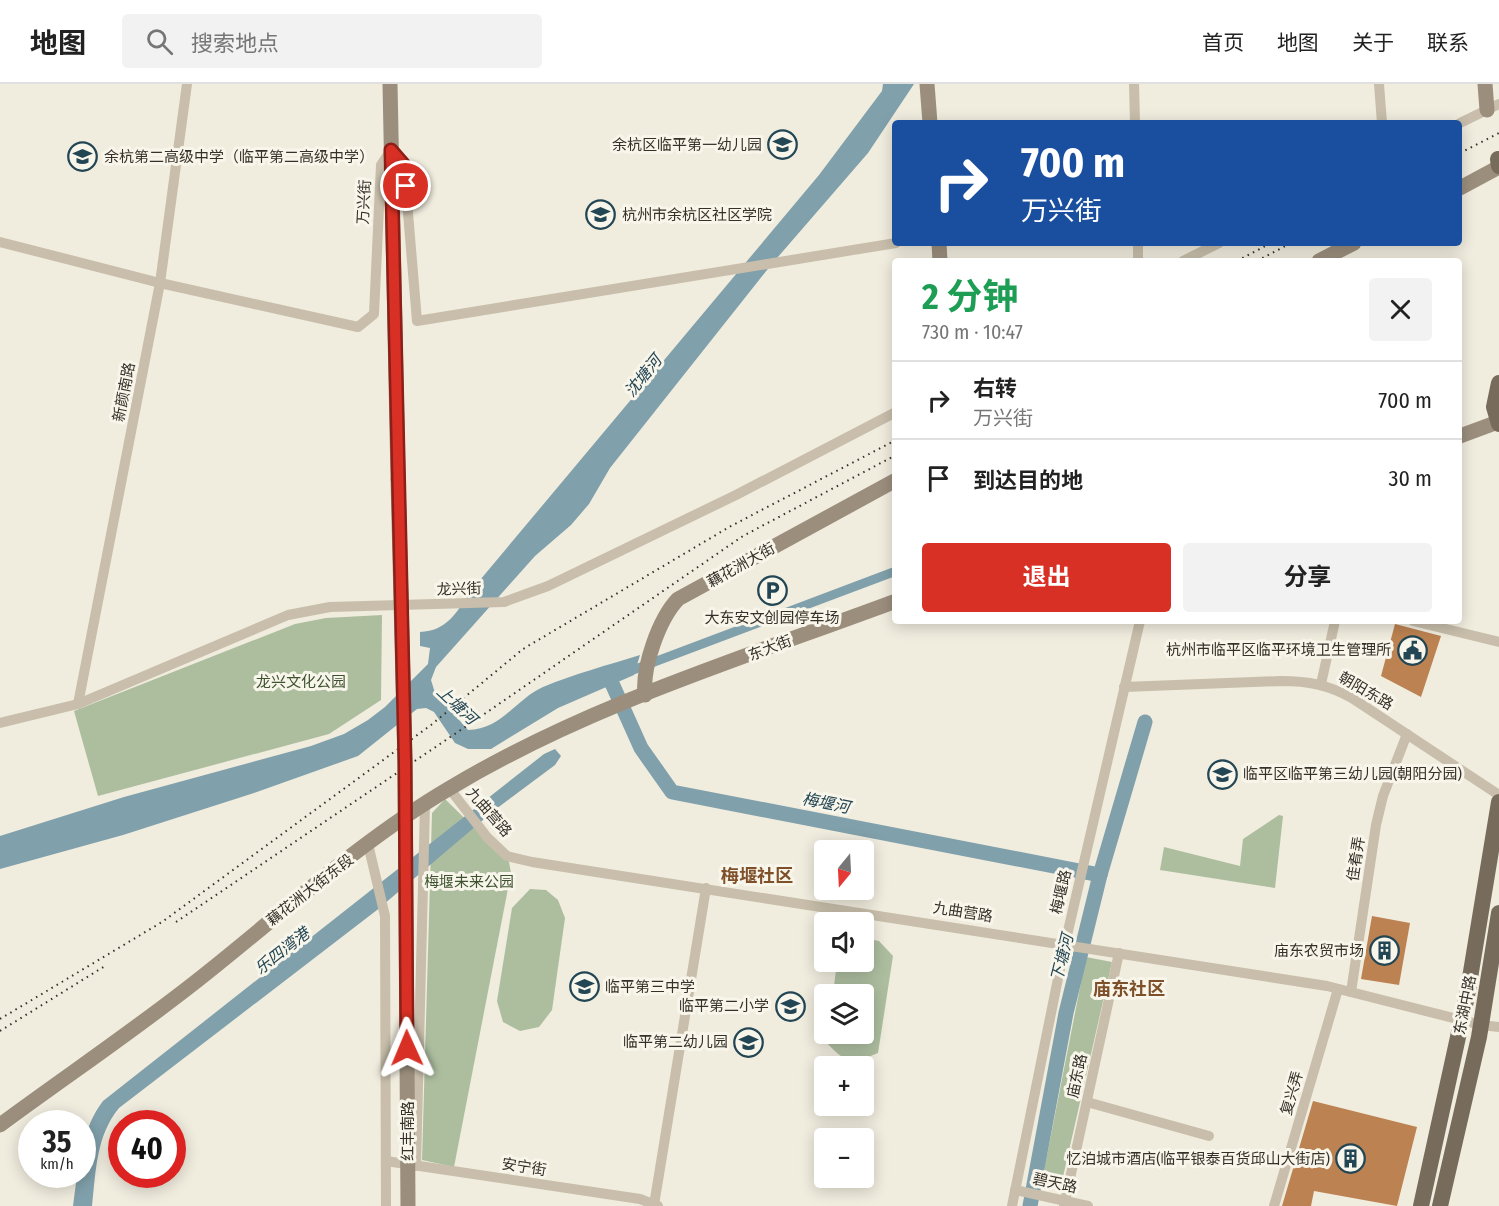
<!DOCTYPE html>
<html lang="zh">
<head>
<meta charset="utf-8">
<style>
  body { margin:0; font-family:"Fira Sans Condensed","Noto Sans SC",sans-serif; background:#f2f2f2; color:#222; height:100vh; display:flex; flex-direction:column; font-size:22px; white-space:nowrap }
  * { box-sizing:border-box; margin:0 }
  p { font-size:20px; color:#767676 }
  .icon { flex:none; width:33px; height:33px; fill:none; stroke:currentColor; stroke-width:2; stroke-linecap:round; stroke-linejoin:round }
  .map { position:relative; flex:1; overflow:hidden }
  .drawer { position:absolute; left:892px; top:174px; width:570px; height:366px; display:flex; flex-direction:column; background:#fff; border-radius:6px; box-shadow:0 3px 15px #0003 }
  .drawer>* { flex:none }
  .banner { position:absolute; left:892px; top:36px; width:570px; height:126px; border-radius:6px; box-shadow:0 3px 15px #0003; background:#1a4fa0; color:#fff; overflow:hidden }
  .needle { width:39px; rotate:198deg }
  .fabs { position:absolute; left:814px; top:756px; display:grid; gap:12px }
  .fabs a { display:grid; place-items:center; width:60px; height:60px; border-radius:6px; background:#fff; box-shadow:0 3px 15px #0003; font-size:30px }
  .speed { position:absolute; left:18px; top:1026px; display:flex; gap:12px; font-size:30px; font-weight:700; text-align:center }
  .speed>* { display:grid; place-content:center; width:78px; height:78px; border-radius:50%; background:#fff; box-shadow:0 3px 15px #0003; line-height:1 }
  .speed small { font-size:15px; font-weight:400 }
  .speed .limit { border:9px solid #d22; background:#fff; color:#111 }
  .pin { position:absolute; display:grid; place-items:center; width:51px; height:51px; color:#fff; margin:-26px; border:3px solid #fff; border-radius:50%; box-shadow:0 2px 6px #0007 }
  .me { position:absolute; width:66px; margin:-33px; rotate:359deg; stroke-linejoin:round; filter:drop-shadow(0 0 4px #0008) }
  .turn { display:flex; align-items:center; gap:21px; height:126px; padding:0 30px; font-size:27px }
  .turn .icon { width:78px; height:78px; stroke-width:2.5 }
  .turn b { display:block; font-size:42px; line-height:51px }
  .round { display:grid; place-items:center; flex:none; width:63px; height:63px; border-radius:6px; background:#f2f2f2 }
  .head { display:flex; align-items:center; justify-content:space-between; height:102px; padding:0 30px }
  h1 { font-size:36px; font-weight:700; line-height:45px; color:#1e9e55 }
  .cta { display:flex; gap:12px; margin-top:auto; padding:12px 30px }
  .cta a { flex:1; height:69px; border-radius:6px; background:#d93025; color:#fff; font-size:24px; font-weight:700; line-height:69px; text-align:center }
  .cta a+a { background:#f2f2f2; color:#222 }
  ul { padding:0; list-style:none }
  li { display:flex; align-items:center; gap:18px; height:78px; padding:0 30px; border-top:2px solid #e0e0e0 }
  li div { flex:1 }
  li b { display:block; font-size:22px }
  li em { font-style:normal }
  header { display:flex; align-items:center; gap:36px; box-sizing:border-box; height:84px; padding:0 30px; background:#fff; border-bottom:2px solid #e0e0e0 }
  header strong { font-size:28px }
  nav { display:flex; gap:33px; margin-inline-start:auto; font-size:21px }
  .search { width:420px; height:54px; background:#f2f2f2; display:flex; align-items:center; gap:15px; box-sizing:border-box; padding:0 21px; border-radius:6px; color:#767676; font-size:22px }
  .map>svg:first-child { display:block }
  .green { fill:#adbe9f }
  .water { fill:#80a0ab }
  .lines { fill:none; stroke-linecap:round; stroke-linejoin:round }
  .canal { stroke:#80a0ab; stroke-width:9 }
  .river { stroke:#80a0ab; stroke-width:15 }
  .building { fill:#bc8251 }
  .street { stroke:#c8beab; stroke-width:10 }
  .secondary { stroke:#9b8e7d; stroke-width:15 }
  .primary { stroke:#776b5c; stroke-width:16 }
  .rail { stroke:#36302a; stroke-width:2; stroke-dasharray:1.5 4.5; stroke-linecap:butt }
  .secondary-bridge { stroke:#9b8e7d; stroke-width:15 }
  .route-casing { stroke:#8d1f18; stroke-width:15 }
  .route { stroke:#d93025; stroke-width:10 }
  .labels { text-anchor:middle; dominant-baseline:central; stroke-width:6; stroke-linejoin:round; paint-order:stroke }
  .poi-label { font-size:15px; fill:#36302a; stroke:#f8f5ea; text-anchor:end }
  .street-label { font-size:15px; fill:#36302a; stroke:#f8f5ea }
  .park-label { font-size:15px; fill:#3e5230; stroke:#f8f5ea }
  .water-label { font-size:16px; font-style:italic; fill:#234654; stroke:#f8f5ea }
  .quarter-label { font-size:18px; font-weight:bold; fill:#7e502a; stroke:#f8f5ea }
</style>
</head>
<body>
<header>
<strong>地图</strong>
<div class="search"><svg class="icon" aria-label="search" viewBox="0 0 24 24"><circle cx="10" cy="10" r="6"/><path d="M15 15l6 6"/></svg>搜索地点</div>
<nav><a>首页</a><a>地图</a><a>关于</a><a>联系</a></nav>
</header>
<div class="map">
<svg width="1499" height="1122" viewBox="0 0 1499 1122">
  <rect width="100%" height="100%" fill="#f0ecde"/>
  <g class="green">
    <polygon points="382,531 381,616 329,650 98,712 74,627 295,540 326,534"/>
    <polygon points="445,715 509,778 511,789 454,1083 422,1076 432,729"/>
    <polygon points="1279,731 1283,732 1275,804 1160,786 1164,763 1240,782 1243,755"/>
    <polygon points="530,805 546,806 558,816 565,834 552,926 539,943 520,947 503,938 497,917 512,824"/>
    <path d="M864 854 879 857 893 872 878 969C852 980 845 979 826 958L827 950H864V910H833L837 878H864Z"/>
    <polygon points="1086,873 1112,878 1060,1106 1041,1102"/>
  </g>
  <g class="water">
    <path d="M883 0H914L868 69 771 181 610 384 589 420 571 441 535 472 436 583 431 596 435 609 468 646C501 646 516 615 543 603 574 590 608 581 640 571L634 591 558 624 491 665H468L455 659 434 628 426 624 417 625 358 672 254 709 123 751 0 785V752L124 713 311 662 344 650 368 636 385 623 428 580 430 564 420 562V548C447 547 457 528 470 508L819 91 882 7Z"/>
    <path d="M555 665 561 672 555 681 496 725 377 826 119 1024C96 1052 96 1087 92 1122H73L77 1091 82 1090C83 1061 85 1041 103 1017L544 670Z"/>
  </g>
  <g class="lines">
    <polyline class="canal" points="625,589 896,487"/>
    <g class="river">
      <polyline points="610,595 641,664 672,708 1100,791"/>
      <polyline points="1030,1122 1066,929 1100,791 1145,638"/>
    </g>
  </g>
  <g class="building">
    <polygon points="1395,540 1441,552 1421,613 1381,592"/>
    <polygon points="1372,832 1410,839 1399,901 1361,895"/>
    <polygon points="1313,1017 1417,1043 1397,1122 1314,1107 1311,1122 1282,1122"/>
  </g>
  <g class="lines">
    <g class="street">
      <polyline points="1134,0 1135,39"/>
      <polyline points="1379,0 1382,39"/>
      <polyline points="1460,39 1499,20"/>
      <polyline points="0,158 160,199 358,243 374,230 381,81 391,66 404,81 417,237 896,159"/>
      <polyline points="1138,159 1138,177"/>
      <polyline points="1183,177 1219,159"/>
      <polyline points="1413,537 1499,558"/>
      <polyline points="1321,600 1335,537"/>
      <path d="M1124 603 1281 597C1309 597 1328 601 1352 614L1499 711"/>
      <polyline points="78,620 160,199 187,0"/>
      <polyline points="0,639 78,620 288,531 330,523 504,518 548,502 736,411 896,328"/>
      <polyline points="449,704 487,753 507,772 532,778 1327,902 1481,941 1499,943"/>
      <polyline points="368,760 385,832 386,1122"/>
      <polyline points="1351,908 1376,741 1383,712 1407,650"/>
      <polyline points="1087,1018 1209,1052"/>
      <polyline points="386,1077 640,1115 658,1122"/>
      <polyline points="416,1082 425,721"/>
      <polyline points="1015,1106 1088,1122"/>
      <polyline points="654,1121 706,804"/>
      <polyline points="1012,1122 1065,860 1140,537"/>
      <polyline points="1064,1122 1119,869"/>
      <polyline points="1274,1122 1338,905"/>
    </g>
    <g class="secondary">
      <polyline points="390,0 398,395"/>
      <polyline points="927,0 930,39"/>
      <polyline points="1485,0 1487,26"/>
      <polyline points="1460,104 1499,83"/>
      <polyline points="939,159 940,177"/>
      <polyline points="1319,177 1354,159"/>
      <polyline points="1460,352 1498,338"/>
      <path d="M645 611C642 583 659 535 678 515L896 396"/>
      <path d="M0 1041C69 990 141 942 208 888 287 825 363 755 450 704 588 621 746 573 896 517"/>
    </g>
    <g class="primary">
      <polyline points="1498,75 1499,82"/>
      <polyline points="1499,299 1494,323 1499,340"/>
      <polyline points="1421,1122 1467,912 1499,718"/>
      <polyline points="1440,1122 1479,953 1499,829"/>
    </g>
    <g class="rail">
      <polyline points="1460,69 1499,49"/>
      <polyline points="1237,177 1271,159"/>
      <polyline points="1257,177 1291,159"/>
      <polyline points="176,838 480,633 743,452 896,371"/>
      <polyline points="0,935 162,838 431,641 523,565 731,442 896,356"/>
      <polyline points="0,947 105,882"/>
    </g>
    <polyline class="secondary-bridge" points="398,395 405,678 408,1122"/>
  </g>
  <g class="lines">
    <defs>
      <polyline id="route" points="406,102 404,81 391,66 405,678 407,964"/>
    </defs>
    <use href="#route" class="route-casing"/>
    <use href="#route" class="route"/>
  </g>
  <defs>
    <symbol id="school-ring" viewBox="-11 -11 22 22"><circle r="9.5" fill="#f8f5ea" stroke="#234654" stroke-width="1.5"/><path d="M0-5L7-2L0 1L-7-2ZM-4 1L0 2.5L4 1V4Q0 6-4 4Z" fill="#234654"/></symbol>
    <symbol id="parking-ring" viewBox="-11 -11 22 22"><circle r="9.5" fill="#f8f5ea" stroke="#234654" stroke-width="1.5"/><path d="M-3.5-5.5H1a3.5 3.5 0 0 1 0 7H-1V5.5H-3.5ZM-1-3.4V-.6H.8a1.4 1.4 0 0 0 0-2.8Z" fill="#234654"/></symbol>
    <symbol id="civic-ring" viewBox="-11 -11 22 22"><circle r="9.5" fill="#f8f5ea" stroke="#234654" stroke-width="1.5"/><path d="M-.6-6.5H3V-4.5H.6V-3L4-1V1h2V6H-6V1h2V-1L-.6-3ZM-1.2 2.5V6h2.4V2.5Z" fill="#234654"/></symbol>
    <symbol id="building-ring" viewBox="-11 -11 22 22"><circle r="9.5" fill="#f8f5ea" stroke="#234654" stroke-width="1.5"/><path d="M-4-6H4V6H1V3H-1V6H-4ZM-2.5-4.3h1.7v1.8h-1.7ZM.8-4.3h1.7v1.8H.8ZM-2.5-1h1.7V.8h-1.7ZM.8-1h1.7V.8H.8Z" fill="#234654"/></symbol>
  </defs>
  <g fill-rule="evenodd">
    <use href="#school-ring" x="766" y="44" width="33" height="33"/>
    <use href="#school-ring" x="66" y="56" width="33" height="33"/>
    <use href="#school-ring" x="584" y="114" width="33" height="33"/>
    <use href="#parking-ring" x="756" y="490" width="33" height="33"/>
    <use href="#civic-ring" x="1396" y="550" width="33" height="33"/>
    <use href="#school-ring" x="1206" y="674" width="33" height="33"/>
    <use href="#building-ring" x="1368" y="850" width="33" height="33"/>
    <use href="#school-ring" x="568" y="886" width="33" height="33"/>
    <use href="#school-ring" x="774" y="906" width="33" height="33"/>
    <use href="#school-ring" x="732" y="942" width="33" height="33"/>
    <use href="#building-ring" x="1334" y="1058" width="33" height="33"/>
  </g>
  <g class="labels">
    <g class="poi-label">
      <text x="762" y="61">余杭区临平第一幼儿园</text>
      <text x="104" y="73" text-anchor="start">余杭第二高级中学（临平第二高级中学）</text>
      <text x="622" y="131" text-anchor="start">杭州市余杭区社区学院</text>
      <text x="772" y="534" text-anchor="middle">大东安文创园停车场</text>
      <text x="1391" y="566">杭州市临平区临平环境卫生管理所</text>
      <text x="1243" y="690" text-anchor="start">临平区临平第三幼儿园(朝阳分园)</text>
      <text x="1364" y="867">庙东农贸市场</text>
      <text x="605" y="903" text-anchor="start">临平第三中学</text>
      <text x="769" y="922">临平第二小学</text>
      <text x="728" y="958">临平第二幼儿园</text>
      <text x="1330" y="1075">忆泊城市酒店(临平银泰百货邱山大街店)</text>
    </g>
    <g class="street-label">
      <text transform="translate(364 118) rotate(-87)">万兴街</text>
      <text transform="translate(124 308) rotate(-79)">新颜南路</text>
      <text transform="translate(741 481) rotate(-29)">藕花洲大街</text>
      <text transform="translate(459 505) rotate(-2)">龙兴街</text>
      <text transform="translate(770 564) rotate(-21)">东大街</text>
      <text transform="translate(1366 607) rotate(30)">朝阳东路</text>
      <text transform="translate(489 728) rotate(49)">九曲营路</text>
      <text transform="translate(1356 775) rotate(-81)">佳肴弄</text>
      <text transform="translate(310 806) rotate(-38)">藕花洲大街东段</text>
      <text transform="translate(1061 808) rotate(-77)">梅堰路</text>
      <text transform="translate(963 828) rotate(9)">九曲营路</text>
      <text transform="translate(1465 921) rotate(-79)">东湖中路</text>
      <text transform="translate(1077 992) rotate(-78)">庙东路</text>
      <text transform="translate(1292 1009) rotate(-74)">复兴弄</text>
      <text transform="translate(408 1047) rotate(-90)">红丰南路</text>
      <text transform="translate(524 1083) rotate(9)">安宁街</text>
      <text transform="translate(1055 1099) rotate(12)">碧天路</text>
    </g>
    <g class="park-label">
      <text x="301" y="598">龙兴文化公园</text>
      <text x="469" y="798">梅堰未来公园</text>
    </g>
    <g class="water-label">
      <text transform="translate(643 292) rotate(-51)">沈塘河</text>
      <text transform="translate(457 621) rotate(43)">上塘河</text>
      <text transform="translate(826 719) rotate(11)">梅堰河</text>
      <text transform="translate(282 867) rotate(-38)">乐四湾港</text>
      <text transform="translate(1062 874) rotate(-76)">下塘河</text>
    </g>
    <g class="quarter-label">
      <text x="757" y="792">梅堰社区</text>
      <text x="1129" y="905">庙东社区</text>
    </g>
  </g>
</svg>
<div class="fabs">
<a><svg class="needle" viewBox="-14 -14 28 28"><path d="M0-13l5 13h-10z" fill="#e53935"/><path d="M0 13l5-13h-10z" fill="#767676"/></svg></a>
<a><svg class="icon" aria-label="sound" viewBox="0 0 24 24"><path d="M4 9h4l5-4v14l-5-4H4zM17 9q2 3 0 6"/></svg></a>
<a><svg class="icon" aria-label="layers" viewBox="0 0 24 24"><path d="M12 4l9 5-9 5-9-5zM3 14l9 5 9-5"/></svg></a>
<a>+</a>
<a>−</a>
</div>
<div class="speed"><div>35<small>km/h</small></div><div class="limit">40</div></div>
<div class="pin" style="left:406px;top:102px;background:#d93025"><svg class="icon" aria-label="arrive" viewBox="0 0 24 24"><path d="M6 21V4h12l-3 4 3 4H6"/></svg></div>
<svg class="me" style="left:407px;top:964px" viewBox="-20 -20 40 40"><path d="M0-17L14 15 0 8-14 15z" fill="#d93025" stroke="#fff" stroke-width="4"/></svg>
<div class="banner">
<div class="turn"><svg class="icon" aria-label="right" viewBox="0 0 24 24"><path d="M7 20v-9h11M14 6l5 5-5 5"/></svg><div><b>700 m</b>万兴街</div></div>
</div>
<section class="drawer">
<div class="head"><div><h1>2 分钟</h1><p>730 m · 10:47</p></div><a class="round"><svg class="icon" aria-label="close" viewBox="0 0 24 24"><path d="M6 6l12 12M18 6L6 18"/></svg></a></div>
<ul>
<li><svg class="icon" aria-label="right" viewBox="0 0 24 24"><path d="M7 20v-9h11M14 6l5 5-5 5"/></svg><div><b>右转</b><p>万兴街</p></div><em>700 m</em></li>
<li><svg class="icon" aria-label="arrive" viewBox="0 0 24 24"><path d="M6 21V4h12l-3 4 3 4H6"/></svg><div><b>到达目的地</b></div><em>30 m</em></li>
</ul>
<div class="cta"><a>退出</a><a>分享</a></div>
</section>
</div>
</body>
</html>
